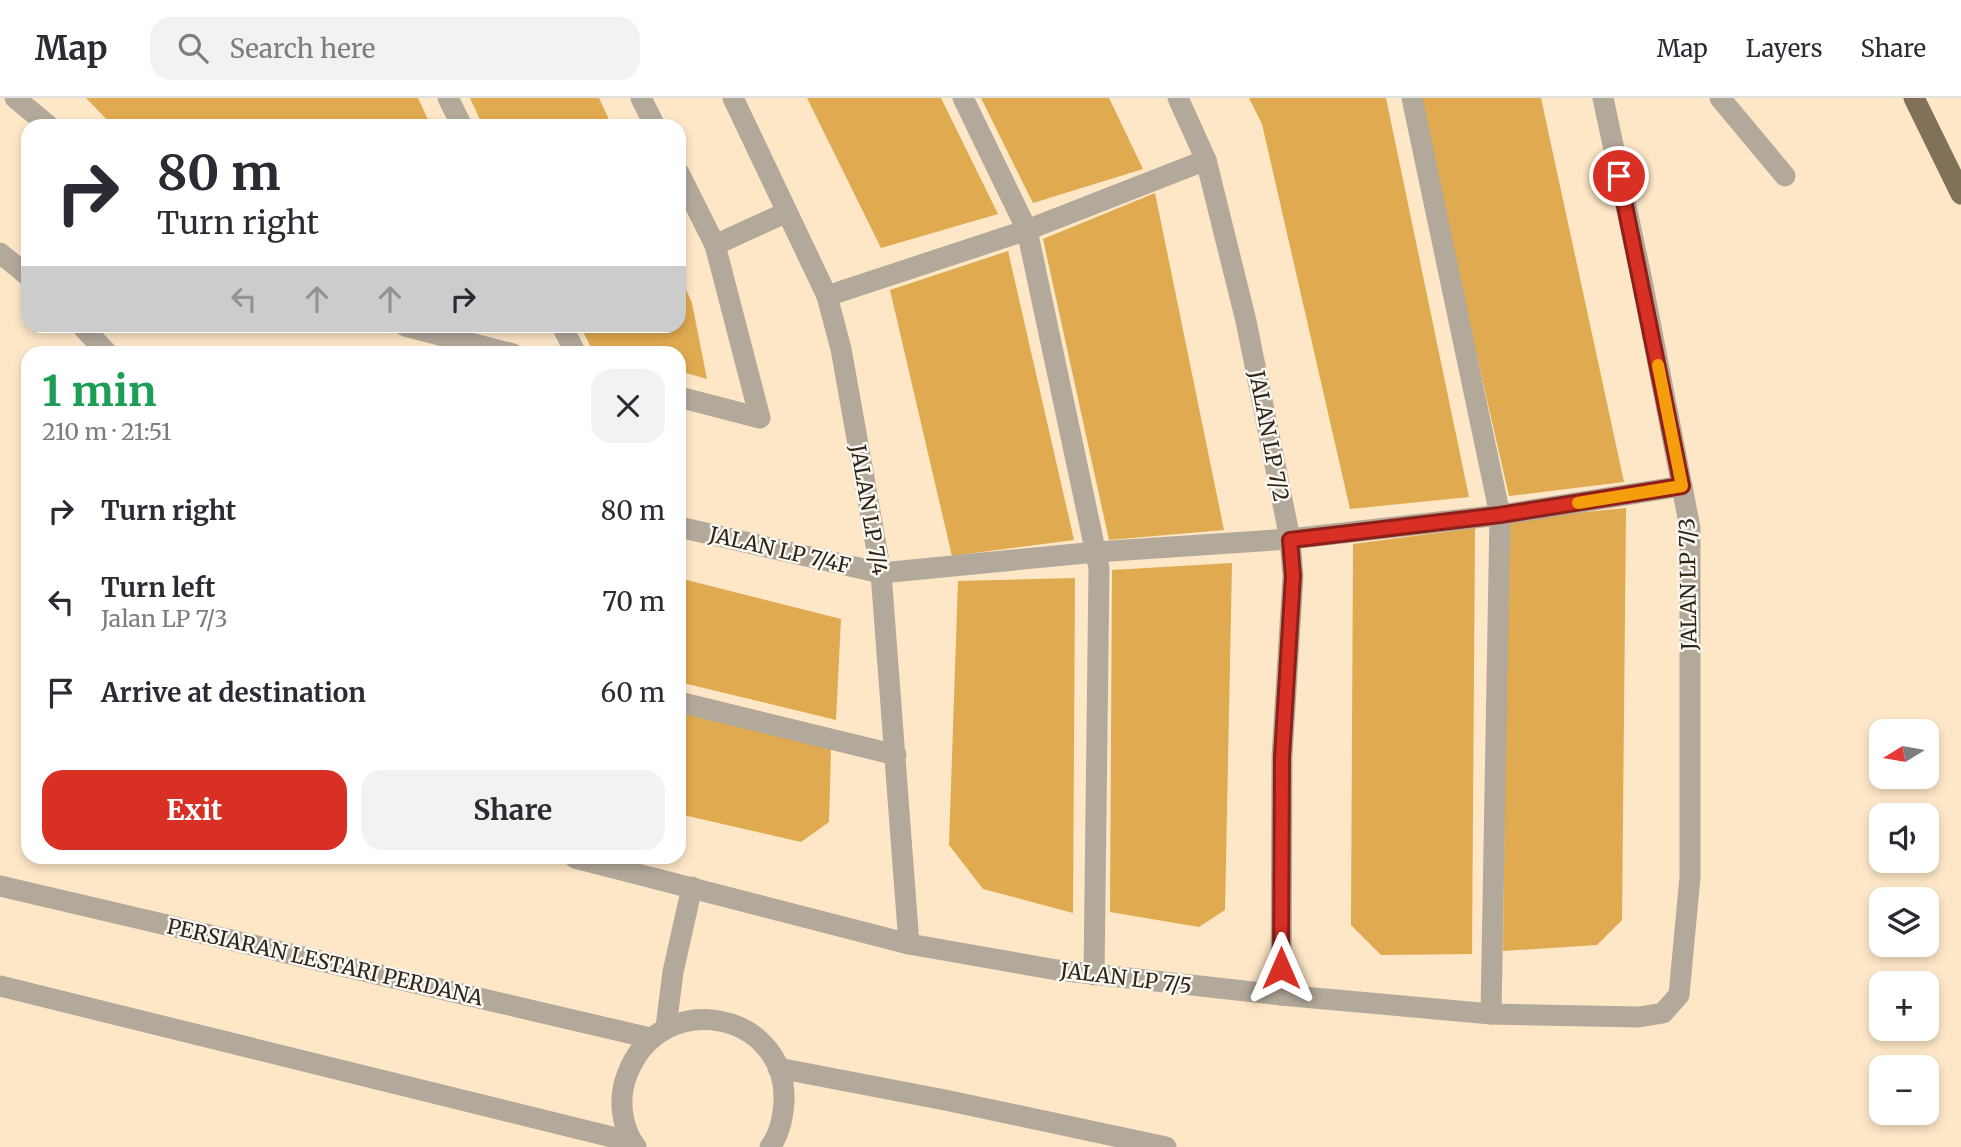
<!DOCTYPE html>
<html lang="en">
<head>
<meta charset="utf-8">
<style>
  body { margin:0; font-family:Merriweather,serif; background:#f2f2f3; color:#2b2b33; height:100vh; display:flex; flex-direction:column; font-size:26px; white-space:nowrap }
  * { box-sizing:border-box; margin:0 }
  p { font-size:23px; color:#7c7c81 }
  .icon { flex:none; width:38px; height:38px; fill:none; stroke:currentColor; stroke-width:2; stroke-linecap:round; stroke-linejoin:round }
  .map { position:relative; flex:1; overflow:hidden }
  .details { position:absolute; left:21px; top:248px; width:665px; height:518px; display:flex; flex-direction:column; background:#fff; border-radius:21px; box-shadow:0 4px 10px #0003 }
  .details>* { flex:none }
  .banner { position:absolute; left:21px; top:21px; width:665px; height:214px; border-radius:21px; box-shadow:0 4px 10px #0003; background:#fff; color:#2b2b33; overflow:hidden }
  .needle { width:46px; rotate:259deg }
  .fabs { position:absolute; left:1869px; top:621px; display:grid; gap:14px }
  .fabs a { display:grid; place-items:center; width:70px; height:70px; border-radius:14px; background:#fff; box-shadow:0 4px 10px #0003; font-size:35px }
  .pin { position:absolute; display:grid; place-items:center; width:60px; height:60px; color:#fff; margin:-30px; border:4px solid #fff; border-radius:50%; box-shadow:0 2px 7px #0007 }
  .me { position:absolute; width:77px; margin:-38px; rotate:0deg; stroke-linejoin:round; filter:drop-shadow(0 0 5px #0008) }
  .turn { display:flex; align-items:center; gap:24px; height:147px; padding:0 21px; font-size:32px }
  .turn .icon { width:91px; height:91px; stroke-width:2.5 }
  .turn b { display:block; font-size:49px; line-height:60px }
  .lanes { display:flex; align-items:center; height:66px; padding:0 21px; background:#0003; justify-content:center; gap:35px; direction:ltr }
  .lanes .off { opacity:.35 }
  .round { display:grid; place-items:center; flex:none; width:74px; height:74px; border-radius:21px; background:#f2f2f3 }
  .headline { display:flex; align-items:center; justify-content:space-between; height:119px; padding:0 21px }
  h1 { font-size:42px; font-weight:700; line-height:52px; color:#1e9e55 }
  .primary-button { display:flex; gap:14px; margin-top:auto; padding:14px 21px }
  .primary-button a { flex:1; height:80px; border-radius:21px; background:#d93025; color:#fff; font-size:28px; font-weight:700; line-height:80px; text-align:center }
  .primary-button a+a { background:#f2f2f3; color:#2b2b33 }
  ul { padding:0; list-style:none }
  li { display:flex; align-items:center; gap:21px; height:91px; padding:0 21px }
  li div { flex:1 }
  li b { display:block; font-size:26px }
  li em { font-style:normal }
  header { display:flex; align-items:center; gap:42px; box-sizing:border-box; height:98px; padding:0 35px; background:#fff; border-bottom:2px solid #e1e1e2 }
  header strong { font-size:33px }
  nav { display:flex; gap:38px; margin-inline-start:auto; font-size:24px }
  .search { width:490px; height:63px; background:#f2f2f3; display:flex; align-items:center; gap:18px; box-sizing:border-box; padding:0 24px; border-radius:21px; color:#7c7c81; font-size:26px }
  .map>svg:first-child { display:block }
  .building { fill:#e0aa50 }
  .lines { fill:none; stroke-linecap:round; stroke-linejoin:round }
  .minor { stroke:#b2a99b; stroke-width:21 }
  .major { stroke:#827159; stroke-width:21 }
  .route-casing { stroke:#8d1f18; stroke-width:18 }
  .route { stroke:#d93025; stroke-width:12 }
  .slow { stroke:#f59e0b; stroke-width:12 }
  .labels { text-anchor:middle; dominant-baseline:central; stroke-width:5; stroke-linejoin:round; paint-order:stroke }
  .street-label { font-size:21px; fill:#2e261a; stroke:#fbf7f1 }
</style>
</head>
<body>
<header>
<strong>Map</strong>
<div class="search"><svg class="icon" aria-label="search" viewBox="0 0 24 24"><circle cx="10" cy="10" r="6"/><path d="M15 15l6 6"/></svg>Search here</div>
<nav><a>Map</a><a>Layers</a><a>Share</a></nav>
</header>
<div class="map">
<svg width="1961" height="1049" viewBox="0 0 1961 1049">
  <rect width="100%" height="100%" fill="#fde7c7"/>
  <g class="building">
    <polygon points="86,0 418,0 431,28 113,28"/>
    <polygon points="470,0 599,0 612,28 483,28"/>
    <polygon points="807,0 941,0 998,116 881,150"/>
    <polygon points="981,0 1109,0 1143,71 1033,105"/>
    <polygon points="1249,0 1386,0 1469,399 1350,411 1262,26"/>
    <polygon points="1418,0 1541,0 1624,384 1509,398"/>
    <polygon points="1155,95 1224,432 1109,442 1043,141"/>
    <polygon points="1008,153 1074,442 952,458 890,192"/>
    <polygon points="679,176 692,205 707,281 679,273 679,256 615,256 591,249 580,228 679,228"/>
    <polygon points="1626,410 1622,822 1597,847 1503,853 1508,422"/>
    <polygon points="1475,430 1472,856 1381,857 1351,827 1353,446"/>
    <polygon points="1232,465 1225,812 1199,829 1110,814 1112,472"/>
    <polygon points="679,480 841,521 836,622 679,584"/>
    <polygon points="1075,480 1073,815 983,791 949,747 958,483"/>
    <polygon points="679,613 831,651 829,724 801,744 679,716"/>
  </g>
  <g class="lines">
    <g class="minor">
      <polyline points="15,0 49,28"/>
      <polyline points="448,0 462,28"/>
      <polyline points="641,0 655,28"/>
      <polyline points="733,0 827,198 841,251 881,475 909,846"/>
      <polyline points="963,0 1027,132 1099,470 1094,877"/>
      <polyline points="1178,0 1206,62 1246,223 1290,441 1293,478 1282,658 1281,897"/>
      <polyline points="1412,0 1500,417 1491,916"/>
      <polyline points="1720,0 1785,78"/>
      <polyline points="679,75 715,147 760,320 679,299"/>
      <polyline points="715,147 787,114"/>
      <polyline points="0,155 28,178"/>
      <polyline points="827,198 1027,132 1206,62"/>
      <polyline points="82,228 108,256"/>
      <polyline points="405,228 513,256"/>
      <polyline points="562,228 576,256"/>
      <polyline points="679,429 881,475 1096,454 1290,441 1500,417 1682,388"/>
      <polyline points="679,604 896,657"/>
      <polyline points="575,760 909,846 1057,872 1281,897 1491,916 1639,919 1663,915 1679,897 1690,779 1690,430 1642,183 1603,0"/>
      <polyline points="0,788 650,940"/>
      <polyline points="0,888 632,1044"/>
      <polyline points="666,929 673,874 692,789"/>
      <polyline points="778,970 945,1002 1166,1049"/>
      <path d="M636 1049C621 1029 618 1000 627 977 660 888 788 913 784 1004 783 1020 780 1036 770 1049"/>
    </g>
    <polyline class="major" points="1914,0 1961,96"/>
  </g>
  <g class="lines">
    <defs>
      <polyline id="route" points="1281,870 1282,659 1293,478 1290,442 1500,417 1682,388 1619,78"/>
    </defs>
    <use href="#route" class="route-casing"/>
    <use href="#route" class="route"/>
    <polyline class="slow" points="1578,405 1682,388 1658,267"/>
  </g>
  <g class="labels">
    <g class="street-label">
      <text transform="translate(1269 338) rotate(79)">JALAN LP 7/2</text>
      <text transform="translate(869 412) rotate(80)">JALAN LP 7/4</text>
      <text transform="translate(780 452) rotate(13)">JALAN LP 7/4F</text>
      <text transform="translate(1688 486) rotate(-91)">JALAN LP 7/3</text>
      <text transform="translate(325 864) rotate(13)">PERSIARAN LESTARI PERDANA</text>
      <text transform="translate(1126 880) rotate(7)">JALAN LP 7/5</text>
    </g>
  </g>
</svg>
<div class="fabs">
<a><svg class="needle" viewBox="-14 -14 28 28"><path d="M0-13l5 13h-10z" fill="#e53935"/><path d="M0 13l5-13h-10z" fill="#7c7c81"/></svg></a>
<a><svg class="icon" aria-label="sound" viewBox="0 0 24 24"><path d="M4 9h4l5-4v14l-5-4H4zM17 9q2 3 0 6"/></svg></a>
<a><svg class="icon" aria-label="layers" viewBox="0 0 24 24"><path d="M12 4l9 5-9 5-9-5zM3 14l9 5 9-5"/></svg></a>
<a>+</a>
<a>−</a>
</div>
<div class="pin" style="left:1619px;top:78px;background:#d93025"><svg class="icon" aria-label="arrive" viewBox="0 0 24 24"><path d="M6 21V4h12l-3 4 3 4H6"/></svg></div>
<svg class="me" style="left:1281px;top:870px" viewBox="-20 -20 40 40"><path d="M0-17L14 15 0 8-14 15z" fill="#d93025" stroke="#fff" stroke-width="4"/></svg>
<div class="banner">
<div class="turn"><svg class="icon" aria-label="right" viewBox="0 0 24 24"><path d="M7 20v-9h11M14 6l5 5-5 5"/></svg><div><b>80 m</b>Turn right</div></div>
<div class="lanes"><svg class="icon off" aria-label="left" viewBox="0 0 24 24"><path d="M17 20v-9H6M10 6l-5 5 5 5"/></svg><svg class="icon off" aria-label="ahead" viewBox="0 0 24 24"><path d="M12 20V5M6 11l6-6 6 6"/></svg><svg class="icon off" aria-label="ahead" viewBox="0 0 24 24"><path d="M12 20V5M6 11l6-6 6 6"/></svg><svg class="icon" aria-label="right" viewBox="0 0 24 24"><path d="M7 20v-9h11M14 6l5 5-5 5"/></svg></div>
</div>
<section class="details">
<div class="headline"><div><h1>1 min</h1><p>210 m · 21:51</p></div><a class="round"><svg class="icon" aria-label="close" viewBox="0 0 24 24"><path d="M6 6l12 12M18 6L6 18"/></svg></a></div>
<ul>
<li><svg class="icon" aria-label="right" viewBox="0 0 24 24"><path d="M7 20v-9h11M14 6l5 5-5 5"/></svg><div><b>Turn right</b></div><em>80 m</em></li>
<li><svg class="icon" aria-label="left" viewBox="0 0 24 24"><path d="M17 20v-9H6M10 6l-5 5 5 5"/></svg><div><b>Turn left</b><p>Jalan LP 7/3</p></div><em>70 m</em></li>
<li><svg class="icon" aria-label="arrive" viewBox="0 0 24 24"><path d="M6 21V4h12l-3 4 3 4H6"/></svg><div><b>Arrive at destination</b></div><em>60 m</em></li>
</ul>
<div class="primary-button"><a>Exit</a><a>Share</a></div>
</section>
</div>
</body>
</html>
